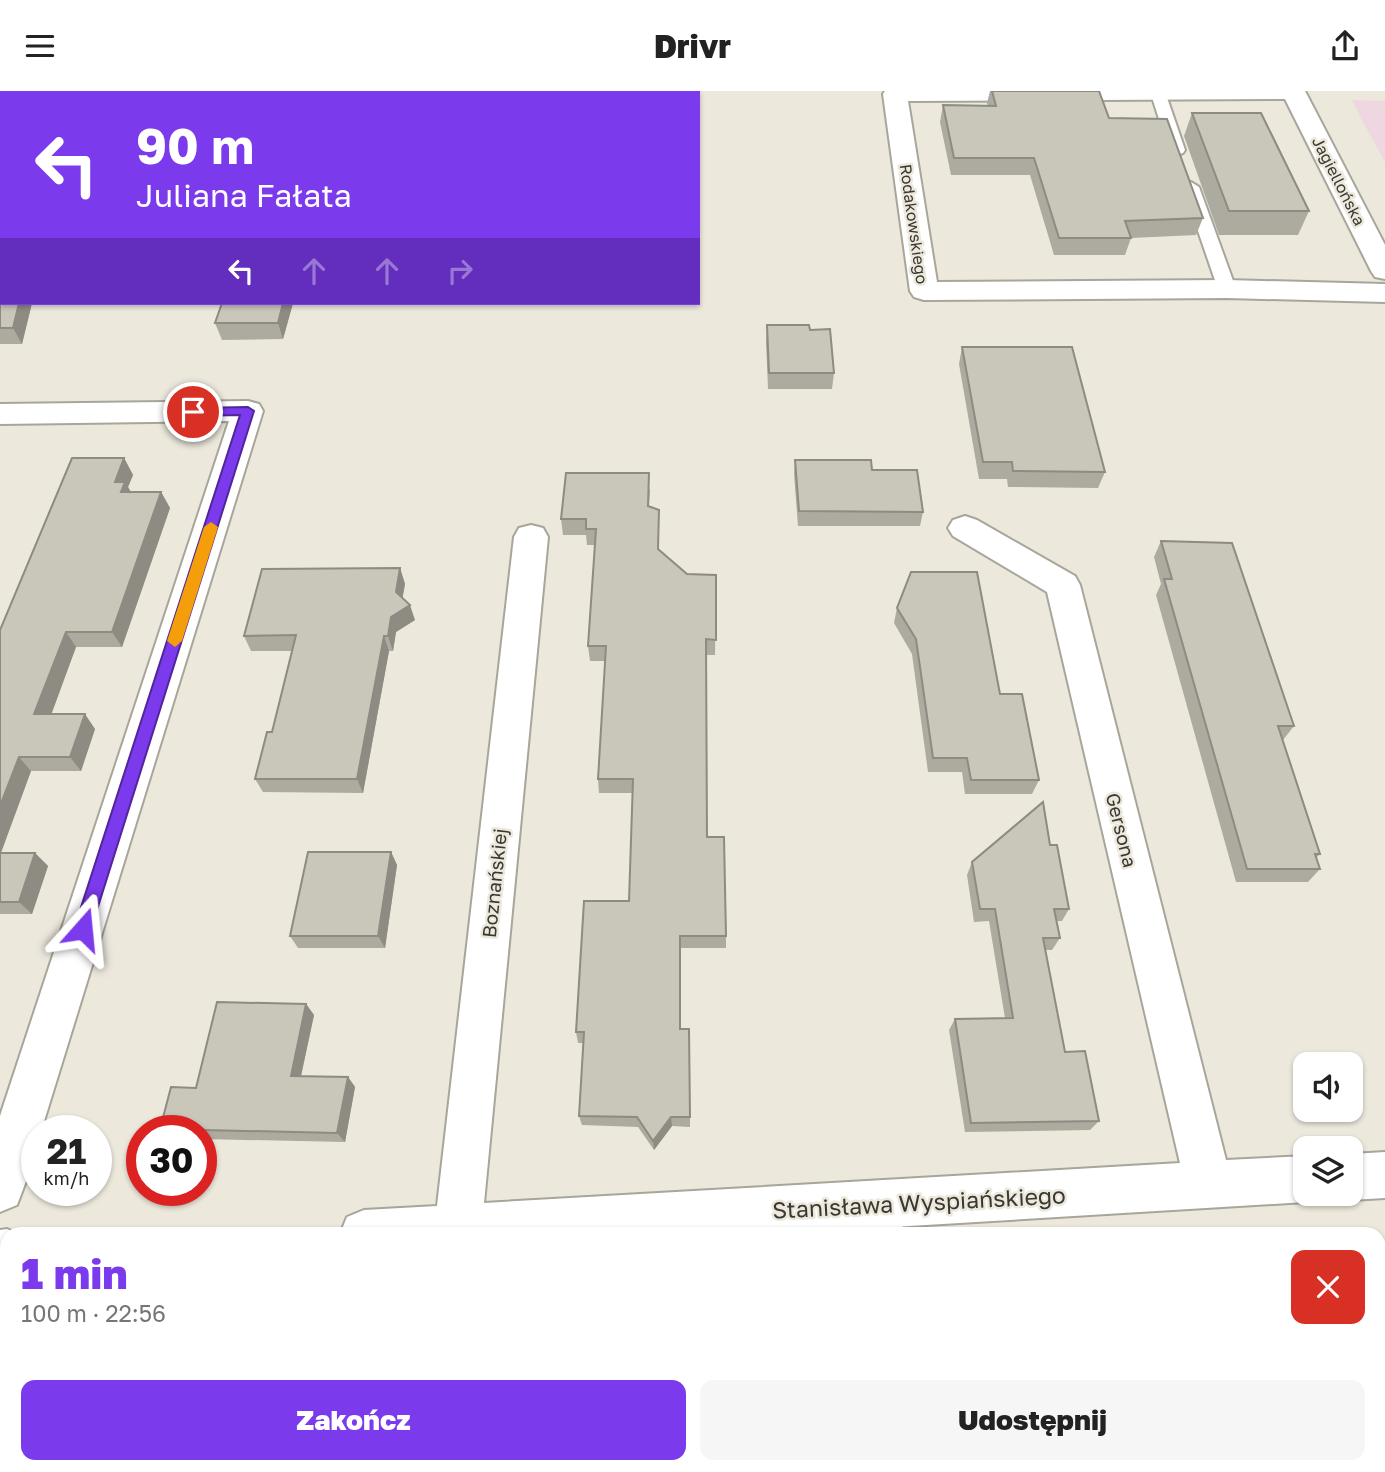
<!DOCTYPE html>
<html lang="pl">
<head>
<meta charset="utf-8">
<style>
  body { margin:0; font-family:"Golos Text",sans-serif; background:#f6f6f6; color:#222; height:100vh; display:flex; flex-direction:column; font-size:26px; white-space:nowrap }
  * { box-sizing:border-box; margin:0 }
  p { font-size:23px; color:#767676 }
  .icon { flex:none; width:38px; height:38px; fill:none; stroke:currentColor; stroke-width:2; stroke-linecap:round; stroke-linejoin:round }
  .map { position:relative; flex:1; overflow:hidden }
  .sheet { position:absolute; left:0px; top:1136px; width:1386px; height:247px; display:flex; flex-direction:column; background:#fff; border-radius:21px 21px 0 0; box-shadow:0 2px 5px #0004 }
  .sheet>* { flex:none }
  .hud { position:absolute; left:0px; top:0px; width:700px; height:214px; box-shadow:0 2px 5px #0004; background:#7c3aed; color:#fff; overflow:hidden }
  .tools { position:absolute; left:1293px; top:961px; display:grid; gap:14px }
  .tools a { display:grid; place-items:center; width:70px; height:70px; border-radius:14px; background:#fff; box-shadow:0 2px 5px #0004; font-size:35px }
  .speed { position:absolute; left:21px; top:1024px; display:flex; gap:14px; font-size:35px; font-weight:700; text-align:center }
  .speed>* { display:grid; place-content:center; width:91px; height:91px; border-radius:50%; background:#fff; box-shadow:0 2px 5px #0004; line-height:1 }
  .speed small { font-size:18px; font-weight:400 }
  .speed .limit { border:10px solid #d22; background:#fff; color:#111 }
  .pin { position:absolute; display:grid; place-items:center; width:60px; height:60px; color:#fff; margin:-30px; border:4px solid #fff; border-radius:50%; box-shadow:0 2px 7px #0007 }
  .me { position:absolute; width:77px; margin:-38px; rotate:18deg; stroke-linejoin:round; filter:drop-shadow(0 0 5px #0008) }
  .turn { display:flex; align-items:center; gap:24px; height:147px; padding:0 21px; font-size:32px }
  .turn .icon { width:91px; height:91px; stroke-width:2.5 }
  .turn b { display:block; font-size:49px; line-height:60px }
  .lanes { display:flex; align-items:center; height:66px; padding:0 21px; background:#0003; justify-content:center; gap:35px; direction:ltr }
  .lanes .off { opacity:.35 }
  .round { display:grid; place-items:center; flex:none; width:74px; height:74px; border-radius:14px; background:#f6f6f6 }
  .overview { display:flex; align-items:center; justify-content:space-between; height:119px; padding:0 21px }
  h1 { font-size:42px; font-weight:800; line-height:52px; color:#7c3aed }
  .cta { display:flex; gap:14px; margin-top:auto; padding:14px 21px }
  .cta a { flex:1; height:80px; border-radius:14px; background:#7c3aed; color:#fff; font-size:28px; font-weight:800; line-height:80px; text-align:center }
  .cta a+a { background:#f6f6f6; color:#222 }
  header { display:flex; justify-content:space-between; align-items:center; height:91px; padding:0 21px; background:#fff; font-size:32px; font-weight:800 }
  .map>svg:first-child { display:block }
  .education { fill:#efd7e1 }
  .lines { fill:none; stroke-linecap:round; stroke-linejoin:round }
  .service-casing { stroke:#a8a59a; stroke-width:4 }
  .minor-casing { stroke:#a8a59a; stroke-width:4 }
  .tertiary-casing { stroke:#a8a59a; stroke-width:4 }
  .service { fill:#fff; fill-rule:evenodd }
  .minor { fill:#fff; fill-rule:evenodd }
  .tertiary { fill:#fff; fill-rule:evenodd }
  .wall { fill:#adaaa0 }
  .shaded-wall { fill:#8d8b82 }
  .building { fill:#c9c6ba; stroke:#8d8b82; stroke-width:2 }
  .route { fill:#7c3aed; stroke:#51269a; stroke-width:2 }
  .slow { fill:#f59e0b }
  .labels { text-anchor:middle; dominant-baseline:central; stroke-width:5; stroke-linejoin:round; paint-order:stroke }
  .far-street-label { font-size:16px; fill:#393833; stroke:#ece8dc }
  .street-label { font-size:19px; fill:#393833; stroke:#ece8dc }
  .near-street-label { font-size:23px; fill:#393833; stroke:#ece8dc }
</style>
</head>
<body>
<header><svg class="icon" aria-label="menu" viewBox="0 0 24 24"><path d="M4 6h16M4 12h16M4 18h16"/></svg>Drivr<svg class="icon" aria-label="share" viewBox="0 0 24 24"><path d="M12 15V3M7 8l5-5 5 5M5 13v7h14v-7"/></svg></header>
<div class="map">
<svg width="1385" height="1381" viewBox="0 0 1385 1381">
  <rect width="100%" height="100%" fill="#ece8dc"/>
  <polygon class="education" points="1352,9 1385,10 1385,71 1359,24"/>
  <g class="lines">
    <defs>
      <g id="service">
        <polygon points="1150,0 1165,1 1185,59 1183,62 1177,64 1169,59"/>
        <polygon points="1191,91 1199,96 1236,198 1233,202 1221,202 1218,198 1183,96"/>
        <polygon points="884,1098 895,1102 904,1143 874,1143 869,1113 873,1102"/>
        <polygon points="33,1376 67,1376 66,1381 32,1381"/>
      </g>
      <g id="minor">
        <polygon points="885,0 1304,0 1301,6 1293,8 908,10 937,191 1227,189 1385,193 1385,211 1227,207 924,209 914,206 910,200 883,3"/>
        <path d="M248 310 259 313 263 320 41 1040H37C37 1065 26 1090 17 1114L0 1121V1025L229 330 0 333V313Z"/>
        <polygon points="965,425 977,429 1075,485 1080,494 1226,1069 1306,1065 1306,1102 1323,1102 1323,1105 1306,1111 776,1143 340,1143 347,1126 364,1119 437,1115 514,446 519,437 531,434 543,437 548,446 484,1112 1180,1072 1047,501 953,445 948,437 953,429"/>
        <polygon points="1385,1061 1385,1107 1351,1109 1334,1103 1351,1102 1351,1063"/>
        <polygon points="7,1138 19,1143 7,1143 7,1186 0,1187 0,1139"/>
      </g>
      <polygon id="tertiary" points="1281,0 1305,0 1385,154 1385,188 1375,186 1371,180"/>
    </defs>
    <use href="#service" class="service-casing"/>
    <use href="#minor" class="minor-casing"/>
    <use href="#tertiary" class="tertiary-casing"/>
    <use href="#service" class="service"/>
    <use href="#minor" class="minor"/>
    <use href="#tertiary" class="tertiary"/>
  </g>
  <g class="wall">
    <polygon points="990,0 1099,0 1109,27 1203,127 1196,144 1131,147 1125,164 1054,164 1030,84 951,84 940,31 943,14 988,15 987,12"/>
    <polygon points="1192,22 1309,120 1298,144 1219,144 1184,45"/>
    <polygon points="2,82 2,212 32,212 22,253 0,253 0,86"/>
    <polygon points="222,212 293,212 283,248 222,249 215,232"/>
    <polygon points="767,234 834,282 832,298 768,298 766,251"/>
    <polygon points="962,256 1105,381 1098,397 1008,396 1007,388 979,388 959,273"/>
    <polygon points="124,367 133,384 128,396 131,401 161,401 170,417 122,556 76,556 51,623 95,638 81,680 31,680 1,762 35,762 48,775 32,823 0,823 0,539"/>
    <polygon points="795,369 872,379 923,421 920,435 798,435 794,383"/>
    <polygon points="650,398 649,415 659,419 659,459 687,483 716,484 715,564 706,564 707,746 726,845 726,857 681,857 680,938 689,938 690,1036 672,1035 654,1059 638,1036 582,1034 579,1025 583,952 578,952 576,941 629,810 633,702 599,702 598,688 605,570 590,570 588,555 595,454 587,454 586,444 563,444 561,428"/>
    <polygon points="1161,450 1294,635 1283,649 1320,763 1316,767 1320,778 1308,791 1236,791 1156,504 1161,493 1154,466"/>
    <polygon points="400,477 405,493 402,507 415,529 396,541 393,560 389,560 363,702 263,701 255,688 272,641 292,560 251,560 244,545"/>
    <polygon points="897,517 1039,689 1032,703 965,703 962,681 928,681 912,563 894,532"/>
    <polygon points="1050,754 1069,818 1062,830 1056,830 1060,847 1052,859 1045,859 1065,961 1099,1030 1090,1039 965,1041 949,939 955,928 1005,927 989,830 974,831 967,784 972,771"/>
    <polygon points="391,761 397,774 385,857 298,857 290,845"/>
    <polygon points="306,913 314,924 301,985 348,986 355,996 345,1051 201,1048 201,1040 161,1040 160,1038 196,997"/>
  </g>
  <g class="shaded-wall">
    <polygon points="72,0 83,0 82,2 72,2"/>
    <rect x="0" y="20" width="2" height="17"/>
    <polygon points="19,212 32,212 22,253 13,237"/>
    <polygon points="283,212 293,212 283,248 278,232"/>
    <polygon points="124,367 133,384 128,396 134,407 130,417 115,391"/>
    <polygon points="161,401 170,417 122,556 112,541"/>
    <polygon points="400,477 405,493 401,516 396,501"/>
    <polygon points="410,514 415,529 396,541 393,560 388,545 391,526"/>
    <polygon points="66,541 76,556 46,638 34,623"/>
    <polygon points="384,545 389,560 363,702 357,688"/>
    <polygon points="85,623 95,638 81,680 70,666"/>
    <polygon points="19,666 31,680 0,764 0,715"/>
    <polygon points="391,761 397,774 385,857 378,845"/>
    <polygon points="35,762 48,775 32,823 19,811"/>
    <polygon points="306,913 314,924 299,994 291,985"/>
    <polygon points="348,986 355,996 345,1051 337,1042"/>
    <polygon points="671,1026 672,1035 654,1059 653,1050"/>
    <rect x="447" y="1376" width="8" height="5"/>
  </g>
  <g class="building">
    <polygon points="0,0 72,0 72,2 2,2 2,20 0,20"/>
    <polygon points="156,0 252,0 251,2 155,2"/>
    <polygon points="992,0 1099,0 1109,27 1167,28 1203,127 1125,130 1131,147 1059,147 1034,67 954,67 943,14 996,15"/>
    <polygon points="1192,22 1261,22 1309,120 1229,120"/>
    <polygon points="2,82 2,119 0,119 0,86"/>
    <polygon points="2,129 2,212 19,212 13,237 0,237 0,132"/>
    <polygon points="222,212 283,212 278,232 215,232"/>
    <polygon points="767,234 809,234 810,239 830,238 834,282 769,282"/>
    <polygon points="962,256 1072,256 1105,381 1013,380 1012,371 983,371"/>
    <polygon points="72,367 124,367 115,391 125,391 121,401 161,401 112,541 66,541 34,623 85,623 70,666 19,666 0,715 0,539"/>
    <polygon points="795,369 871,369 872,379 917,379 923,421 799,420"/>
    <polygon points="566,382 649,382 648,415 659,419 658,458 687,483 716,484 716,549 706,548 707,746 724,746 726,845 680,845 680,938 689,938 690,1026 671,1026 653,1050 637,1026 579,1025 584,941 576,941 584,810 629,810 633,688 598,688 606,555 588,555 596,438 586,438 586,428 561,428"/>
    <polygon points="1161,450 1232,452 1294,635 1278,635 1320,763 1315,763 1320,778 1247,778 1164,488 1172,488"/>
    <polygon points="400,477 396,501 410,514 391,526 388,545 384,545 357,688 255,688 267,641 272,641 296,544 244,545 262,478"/>
    <polygon points="911,481 977,481 1000,603 1022,603 1039,689 971,689 967,667 933,667 916,548 897,517"/>
    <polygon points="1043,711 1050,754 1057,754 1069,818 1054,818 1060,847 1043,847 1065,961 1085,960 1099,1030 971,1032 955,928 1013,927 995,818 980,818 972,771"/>
    <polygon points="308,761 391,761 378,845 290,845"/>
    <polygon points="0,762 35,762 19,811 0,811"/>
    <polygon points="217,911 306,913 291,985 348,986 337,1042 160,1038 171,996 196,997"/>
    <polygon points="133,1376 447,1376 447,1381 132,1381"/>
    <polygon points="702,1376 1197,1376 1198,1381 702,1381"/>
  </g>
  <polygon class="route" points="248,316 254,320 91,838 89,844 83,846 77,844 74,838 240,324 193,325 187,321 193,317"/>
  <polygon class="slow" points="211,431 218,436 182,550 175,556 167,550 204,436"/>
  <g class="labels">
    <g class="far-street-label">
      <text transform="translate(1339 90) rotate(63)">Jagiellońska</text>
      <text transform="translate(914 133) rotate(82)">Rodakowskiego</text>
    </g>
    <g class="street-label">
      <text transform="translate(1122 739) rotate(76)">Gersona</text>
      <text transform="translate(494 792) rotate(-84)">Boznańskiej</text>
    </g>
    <g class="near-street-label">
      <text transform="translate(919 1111) rotate(-3)">Stanisława Wyspiańskiego</text>
    </g>
  </g>
</svg>
<div class="tools">
<a><svg class="icon" aria-label="sound" viewBox="0 0 24 24"><path d="M4 9h4l5-4v14l-5-4H4zM17 9q2 3 0 6"/></svg></a>
<a><svg class="icon" aria-label="layers" viewBox="0 0 24 24"><path d="M12 4l9 5-9 5-9-5zM3 14l9 5 9-5"/></svg></a>
</div>
<div class="speed"><div>21<small>km/h</small></div><div class="limit">30</div></div>
<div class="pin" style="left:193px;top:321px;background:#d93025"><svg class="icon" aria-label="arrive" viewBox="0 0 24 24"><path d="M6 21V4h12l-3 4 3 4H6"/></svg></div>
<svg class="me" style="left:83px;top:838px" viewBox="-20 -20 40 40"><path d="M0-17L14 15 0 8-14 15z" fill="#7c3aed" stroke="#fff" stroke-width="4"/></svg>
<div class="hud">
<div class="turn"><svg class="icon" aria-label="left" viewBox="0 0 24 24"><path d="M17 20v-9H6M10 6l-5 5 5 5"/></svg><div><b>90 m</b>Juliana Fałata</div></div>
<div class="lanes"><svg class="icon" aria-label="left" viewBox="0 0 24 24"><path d="M17 20v-9H6M10 6l-5 5 5 5"/></svg><svg class="icon off" aria-label="ahead" viewBox="0 0 24 24"><path d="M12 20V5M6 11l6-6 6 6"/></svg><svg class="icon off" aria-label="ahead" viewBox="0 0 24 24"><path d="M12 20V5M6 11l6-6 6 6"/></svg><svg class="icon off" aria-label="right" viewBox="0 0 24 24"><path d="M7 20v-9h11M14 6l5 5-5 5"/></svg></div>
</div>
<section class="sheet">
<div class="overview"><div><h1>1 min</h1><p>100 m · 22:56</p></div><a class="round" style="background:#d93025;color:#fff"><svg class="icon" aria-label="close" viewBox="0 0 24 24"><path d="M6 6l12 12M18 6L6 18"/></svg></a></div>
<div class="cta"><a>Zakończ</a><a>Udostępnij</a></div>
</section>
</div>
</body>
</html>
